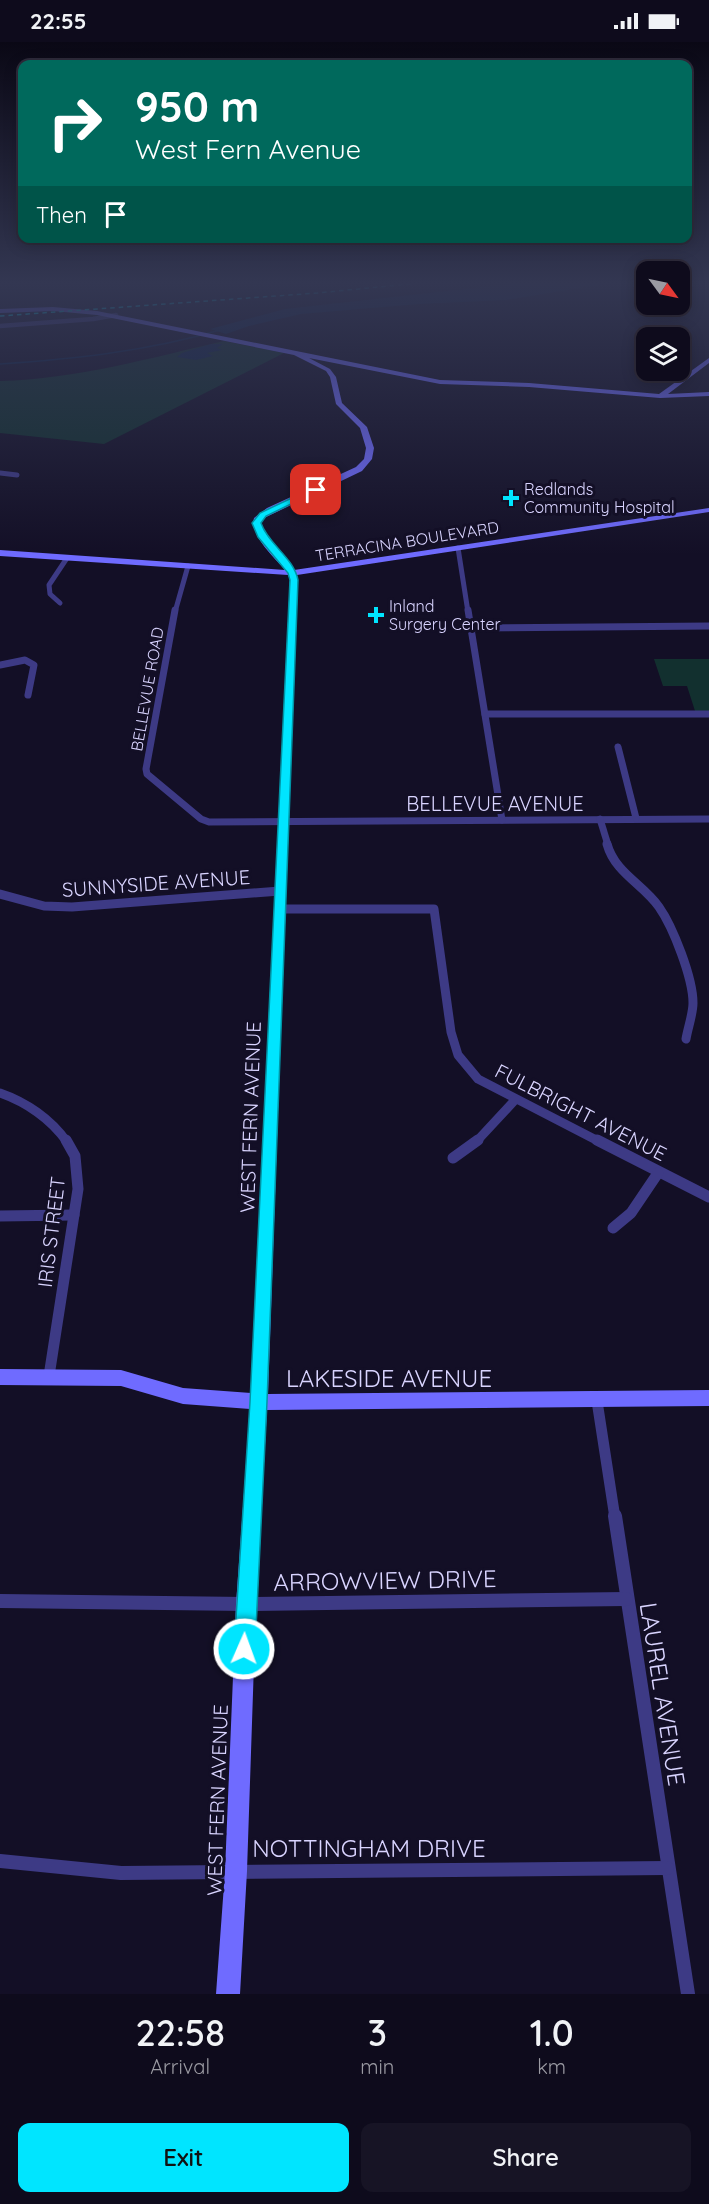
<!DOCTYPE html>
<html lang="en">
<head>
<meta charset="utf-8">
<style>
  body { margin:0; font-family:Quicksand,sans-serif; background:#171425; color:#f1f3f6; height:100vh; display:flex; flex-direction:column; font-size:22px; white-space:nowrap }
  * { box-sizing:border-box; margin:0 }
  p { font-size:20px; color:#9b9ba3 }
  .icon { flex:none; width:33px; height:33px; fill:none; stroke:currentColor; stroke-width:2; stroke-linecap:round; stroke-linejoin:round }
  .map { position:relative; height:1952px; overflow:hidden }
  .details { display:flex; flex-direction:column; background:#0e0b1c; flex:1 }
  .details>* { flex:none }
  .hud { position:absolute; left:18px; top:18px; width:674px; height:183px; border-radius:12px; box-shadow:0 3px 15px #0003,0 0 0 2px #2e2b3b; background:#00695c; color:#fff; overflow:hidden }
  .needle { width:39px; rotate:123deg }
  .tools { position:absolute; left:636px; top:219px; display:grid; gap:12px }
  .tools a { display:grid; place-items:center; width:54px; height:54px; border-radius:12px; background:#0e0b1c; box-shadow:0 3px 15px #0003,0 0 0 2px #2e2b3b; font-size:30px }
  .pin { position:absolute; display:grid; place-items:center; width:51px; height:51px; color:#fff; margin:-26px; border-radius:12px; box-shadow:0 3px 9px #0006 }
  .me { position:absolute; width:66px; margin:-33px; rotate:2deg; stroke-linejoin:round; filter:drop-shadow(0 0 4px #0008) }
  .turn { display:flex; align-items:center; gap:21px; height:126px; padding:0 18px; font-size:27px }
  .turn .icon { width:78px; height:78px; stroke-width:2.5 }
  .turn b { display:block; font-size:42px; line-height:51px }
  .then { display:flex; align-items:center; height:57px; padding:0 18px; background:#0003; gap:12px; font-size:22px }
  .eta { display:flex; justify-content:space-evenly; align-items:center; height:102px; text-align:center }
  .eta b { font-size:36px; font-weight:600; line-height:42px }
  .action { display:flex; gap:12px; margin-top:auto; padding:12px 18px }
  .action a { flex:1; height:69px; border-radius:12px; background:#00e5ff; color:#111; font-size:24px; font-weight:600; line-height:69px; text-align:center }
  .action a+a { background:#171425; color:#f1f3f6 }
  .status { display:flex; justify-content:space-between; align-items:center; height:42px; padding:0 30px; background:#0e0b1c; direction:ltr }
  .status svg { height:16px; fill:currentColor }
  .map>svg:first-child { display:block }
  .green { fill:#12302f }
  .water { fill:#0c2248 }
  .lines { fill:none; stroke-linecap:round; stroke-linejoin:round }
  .stream { stroke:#0c2248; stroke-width:1.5 }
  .street-far5 { stroke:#3d3a85; stroke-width:4.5 }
  .street-far4 { stroke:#3d3a85; stroke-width:5 }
  .street-far3 { stroke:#3d3a85; stroke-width:7 }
  .street-far2 { stroke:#3d3a85; stroke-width:9 }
  .street-far1 { stroke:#3d3a85; stroke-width:11 }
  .street { stroke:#3d3a85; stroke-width:14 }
  .secondary { fill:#6f6bff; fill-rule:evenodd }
  .rail { stroke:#00e5ff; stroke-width:1.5; stroke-dasharray:4.5 4; stroke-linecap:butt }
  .route { fill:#00e5ff; stroke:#0095a6; stroke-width:1.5 }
  .poi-dot { fill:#00e5ff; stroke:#130f26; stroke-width:2 }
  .labels { text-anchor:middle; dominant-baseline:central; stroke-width:6; stroke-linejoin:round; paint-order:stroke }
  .far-poi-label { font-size:16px; fill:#d9d4ff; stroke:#130f26; text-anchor:start }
  .far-street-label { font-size:16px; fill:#d9d4ff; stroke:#130f26 }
  .street-label { font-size:20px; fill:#d9d4ff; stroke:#130f26 }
  .near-street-label { font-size:24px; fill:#d9d4ff; stroke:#130f26 }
</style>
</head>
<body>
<div class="status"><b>22:55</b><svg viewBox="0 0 49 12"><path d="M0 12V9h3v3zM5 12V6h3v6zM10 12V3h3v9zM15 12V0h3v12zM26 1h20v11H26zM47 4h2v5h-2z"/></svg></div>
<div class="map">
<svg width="709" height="1952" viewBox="0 0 709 1952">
  <rect width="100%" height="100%" fill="#130f26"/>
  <g class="green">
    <path d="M224 299 284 311 104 402 0 391V339C76 337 150 316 224 299Z"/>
    <polygon points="654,617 709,617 709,669 695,669 687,644 663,644"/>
  </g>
  <g class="water">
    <polygon points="527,240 616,240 506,258 419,262 301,272 249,284 226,292 210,287 285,267"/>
    <polygon points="211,302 223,302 217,306 222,308 207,311 213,314 196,318 177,315 182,311"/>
  </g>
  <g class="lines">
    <path class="stream" d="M0 322C74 317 148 309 220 288"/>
    <polyline class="street-far5" points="0,284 93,277 116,273"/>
    <g class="street-far4">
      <polyline points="0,431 17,433"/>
      <polyline points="458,506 468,570"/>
      <polyline points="60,561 50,552 49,543 67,516"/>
      <polyline points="175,570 188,524"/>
    </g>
    <g class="street-far3">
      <polyline points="175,568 146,727 147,732 201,777 209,780 709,777"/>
      <polyline points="468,568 502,778"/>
      <polyline points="471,586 709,584"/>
      <polyline points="0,623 25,618 34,623 28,653"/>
      <polyline points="485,672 709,672"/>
      <polyline points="618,705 636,776"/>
      <polyline points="600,777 608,803"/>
    </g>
    <g class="street-far2">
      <path d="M607 802C615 831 643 842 659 865 673 885 693 936 693 961 693 972 688 985 686 997"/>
      <polyline points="0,852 44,864 72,865 280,849"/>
      <polyline points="279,867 434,867 451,990 458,1013 478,1037 600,1100"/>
      <path d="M0 1051C26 1060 51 1077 67 1100"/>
      <polyline points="476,1100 515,1058"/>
    </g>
    <g class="street-far1">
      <polyline points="597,1098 709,1155"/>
      <polyline points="453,1116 478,1098"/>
      <polyline points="0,1174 74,1173"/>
      <polyline points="613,1186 631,1171 658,1131"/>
      <polyline points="49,1334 78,1147 75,1114 66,1098"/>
      <polyline points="597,1359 615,1476"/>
    </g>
    <g class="street">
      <polyline points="615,1474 688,1952"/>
      <polyline points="0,1559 246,1562 626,1557"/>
      <polyline points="0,1819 121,1831 667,1826"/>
    </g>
    <path class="secondary" d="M53 265 97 269 440 338 529 341 659 352 709 316V321L668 352 709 350V354L660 356 529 345 440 342 309 316 330 327 336 335 342 361 367 385 374 406 372 417 362 429 262 477C259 496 283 515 294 528L709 466V470L297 533 268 1352 709 1348V1364L267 1368 256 1562 247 1829 240 1952H216L225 1829 236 1562 250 1367 183 1362 121 1344 0 1343V1327L121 1328 183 1346 251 1351 290 538 288 533 0 514V508L285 528C274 515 250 494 254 476L267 466 356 425 364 417 366 406 360 386 336 362 330 335 326 329 294 313 97 273 53 269 0 271V267Z"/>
    <polyline class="rail" points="0,274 317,251 429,240"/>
  </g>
  <linearGradient id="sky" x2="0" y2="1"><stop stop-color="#0a0815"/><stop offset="0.47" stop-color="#333752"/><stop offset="1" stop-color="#333752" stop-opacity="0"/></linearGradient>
  <rect width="709" height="513" fill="url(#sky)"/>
  <path class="route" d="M313 446 320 448 266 474 261 481C268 502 294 516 298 538L267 1360 255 1607 252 1614 244 1617 237 1614 234 1607 250 1360 290 538 288 531 258 495 252 481 260 471Z"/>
  <g class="poi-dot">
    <path d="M508 447h6v6h6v6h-6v6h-6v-6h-6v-6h6z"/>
    <path d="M373 564h6v6h6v6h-6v6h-6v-6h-6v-6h6z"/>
  </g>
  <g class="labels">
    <g class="far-poi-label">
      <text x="524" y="447">Redlands<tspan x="524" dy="18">Community Hospital</tspan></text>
      <text x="389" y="564">Inland<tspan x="389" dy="18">Surgery Center</tspan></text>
    </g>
    <g class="far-street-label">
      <text transform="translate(407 499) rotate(-9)">TERRACINA BOULEVARD</text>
      <text transform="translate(147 647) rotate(-80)">BELLEVUE ROAD</text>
    </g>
    <g class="street-label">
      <text x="495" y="761">BELLEVUE AVENUE</text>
      <text transform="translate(156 841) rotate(-4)">SUNNYSIDE AVENUE</text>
      <text transform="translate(581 1070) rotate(27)">FULBRIGHT AVENUE</text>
      <text transform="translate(250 1075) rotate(-88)">WEST FERN AVENUE</text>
      <text transform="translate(51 1190) rotate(-83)">IRIS STREET</text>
      <text transform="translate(217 1758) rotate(-88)">WEST FERN AVENUE</text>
    </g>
    <g class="near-street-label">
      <text x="389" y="1336">LAKESIDE AVENUE</text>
      <text transform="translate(385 1538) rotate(-1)">ARROWVIEW DRIVE</text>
      <text transform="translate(663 1652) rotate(81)">LAUREL AVENUE</text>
      <text x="369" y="1806">NOTTINGHAM DRIVE</text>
    </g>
  </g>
</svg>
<div class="tools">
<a><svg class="needle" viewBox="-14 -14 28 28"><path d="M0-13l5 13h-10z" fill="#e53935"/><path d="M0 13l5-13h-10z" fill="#9b9ba3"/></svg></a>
<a><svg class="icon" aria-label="layers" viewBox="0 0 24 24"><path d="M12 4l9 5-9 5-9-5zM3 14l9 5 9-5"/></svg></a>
</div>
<div class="pin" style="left:316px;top:448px;background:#d93025"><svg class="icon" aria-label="arrive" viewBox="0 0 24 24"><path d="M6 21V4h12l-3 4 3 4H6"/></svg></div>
<svg class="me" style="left:244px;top:1607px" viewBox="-20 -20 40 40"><circle r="17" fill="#00e5ff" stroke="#fff" stroke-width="3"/><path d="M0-11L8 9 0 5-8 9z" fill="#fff"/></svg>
<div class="hud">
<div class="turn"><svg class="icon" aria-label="right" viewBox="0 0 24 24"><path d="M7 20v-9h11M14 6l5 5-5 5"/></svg><div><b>950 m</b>West Fern Avenue</div></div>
<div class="then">Then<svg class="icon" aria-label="arrive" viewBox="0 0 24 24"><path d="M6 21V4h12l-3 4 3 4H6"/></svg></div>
</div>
</div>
<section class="details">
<div class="eta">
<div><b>22:58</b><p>Arrival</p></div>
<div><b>3</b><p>min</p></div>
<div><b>1.0</b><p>km</p></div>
</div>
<div class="action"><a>Exit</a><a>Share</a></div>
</section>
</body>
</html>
